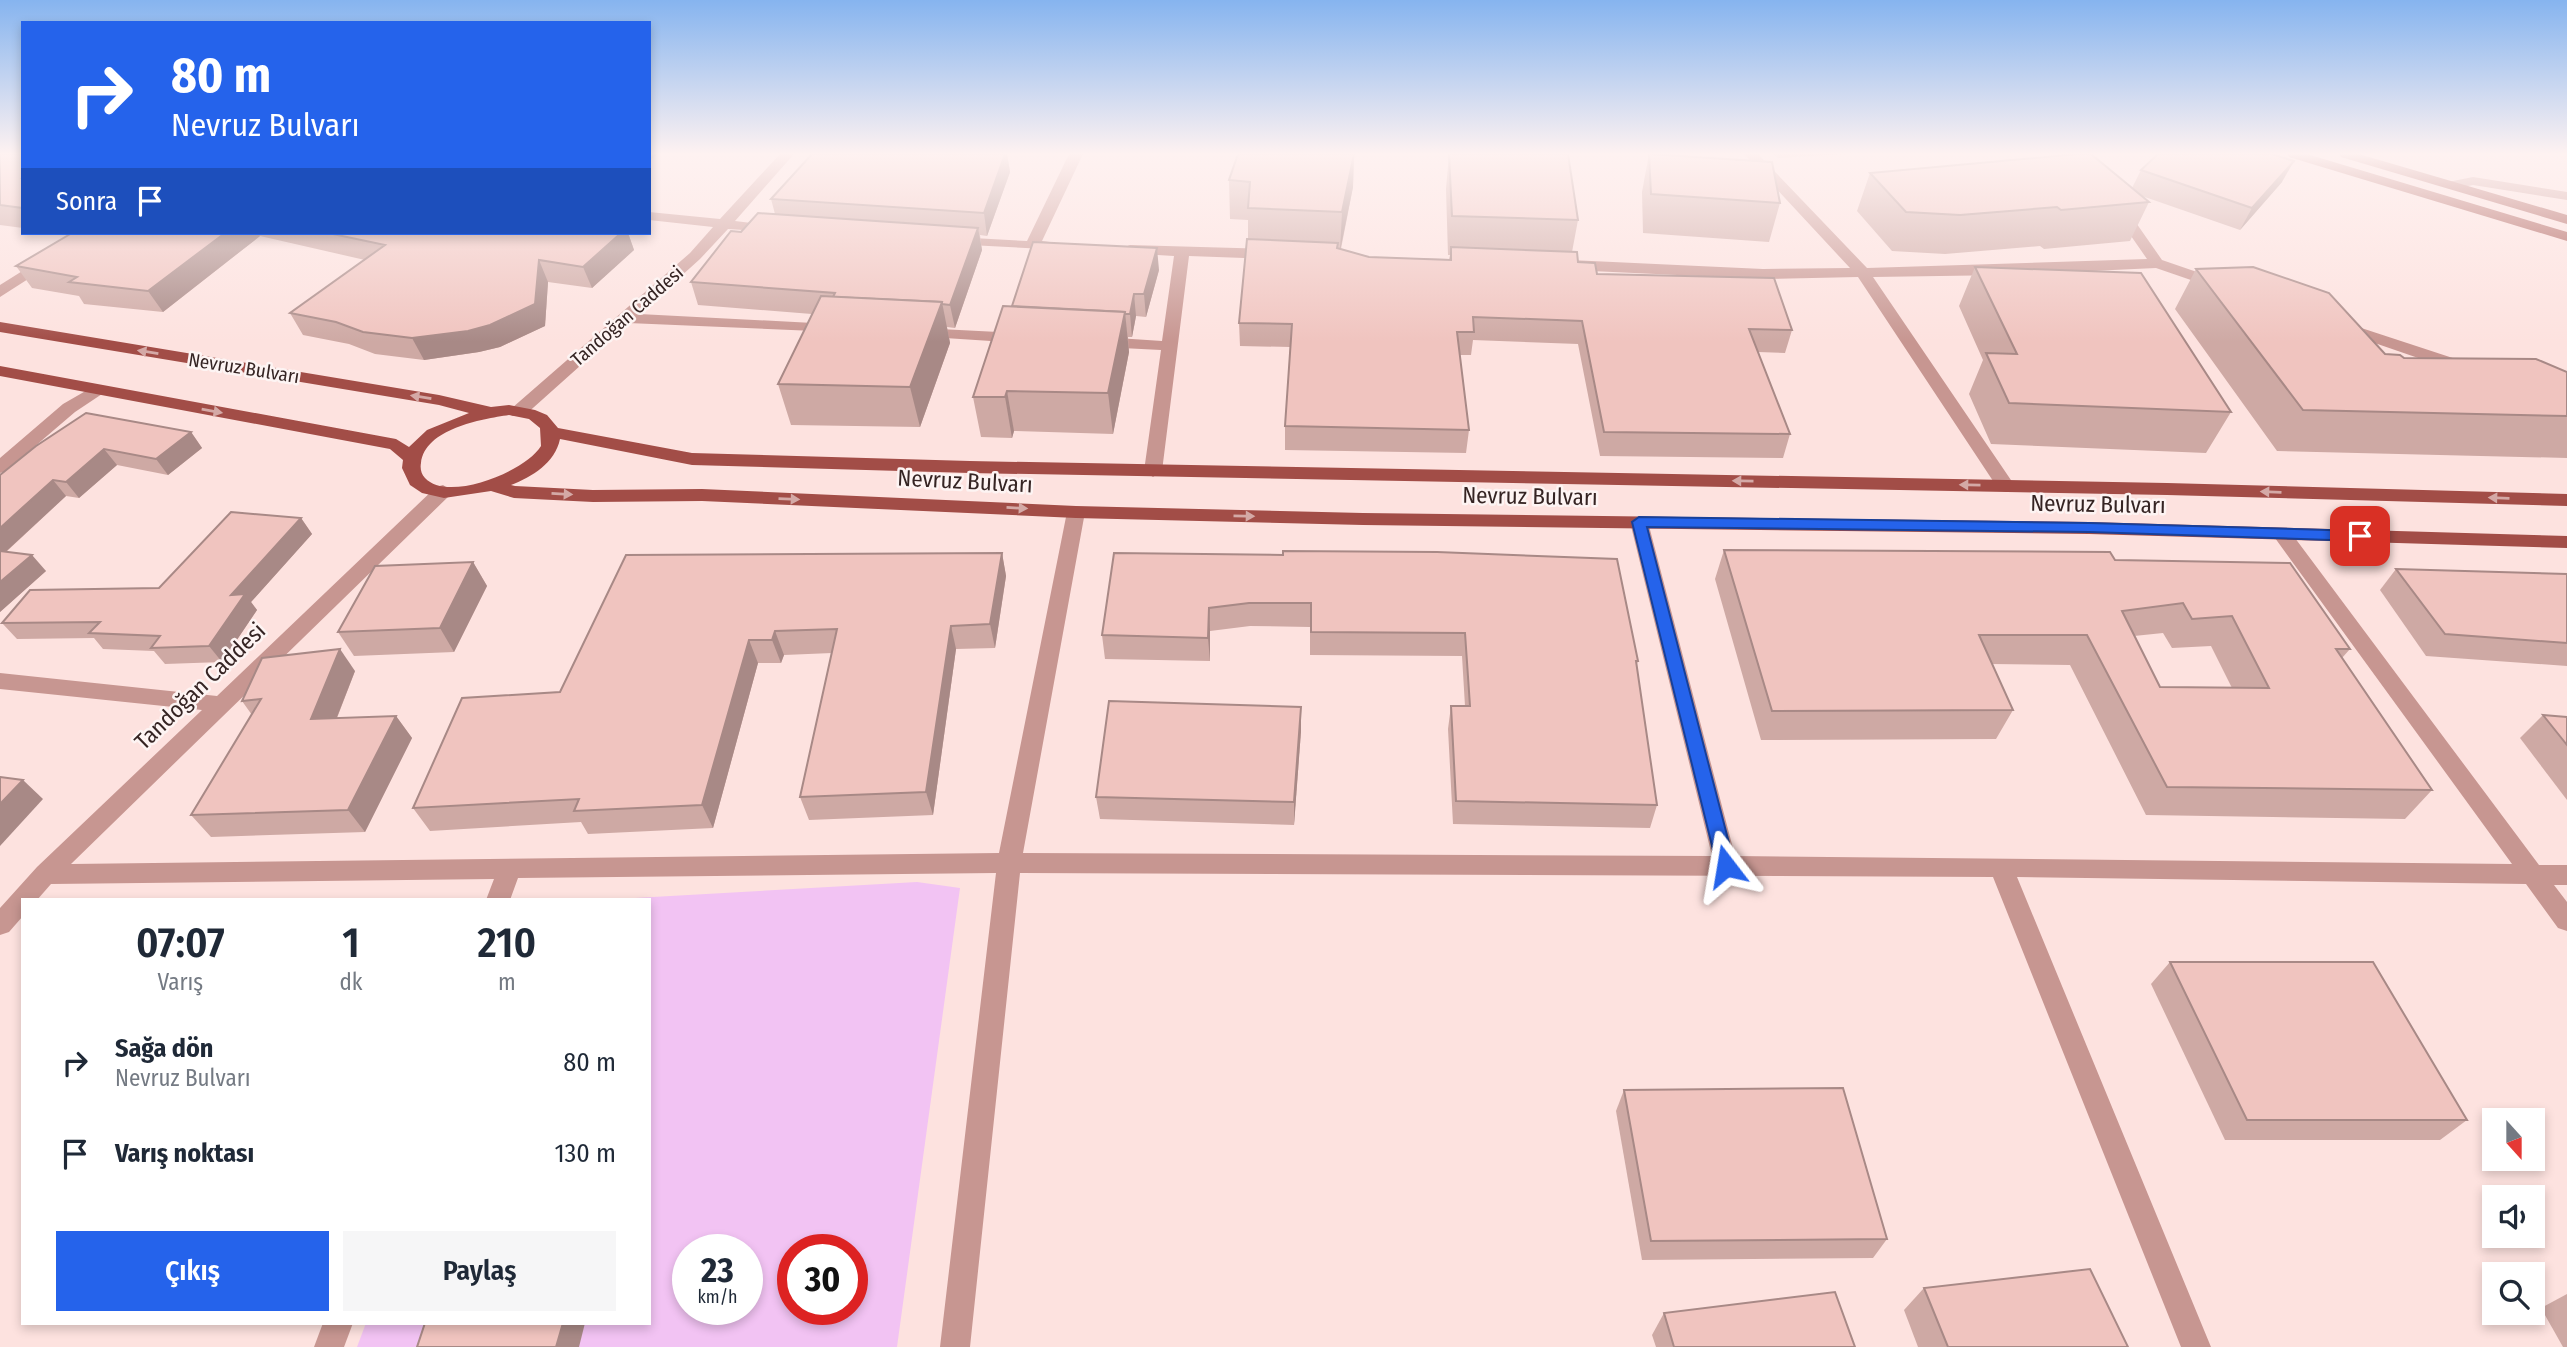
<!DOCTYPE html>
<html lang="tr">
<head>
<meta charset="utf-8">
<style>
  body { margin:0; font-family:"Fira Sans Condensed",sans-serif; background:#f6f6f7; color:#1f2937; height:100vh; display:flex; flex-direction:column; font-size:26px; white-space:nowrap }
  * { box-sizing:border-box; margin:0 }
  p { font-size:23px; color:#747a83 }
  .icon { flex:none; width:38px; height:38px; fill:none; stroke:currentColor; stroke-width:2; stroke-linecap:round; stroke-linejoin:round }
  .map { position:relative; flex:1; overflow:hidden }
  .panel { position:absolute; left:21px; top:898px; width:630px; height:427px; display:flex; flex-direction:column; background:#fff; border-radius:0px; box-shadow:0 4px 10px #0003 }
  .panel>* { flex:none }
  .top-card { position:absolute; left:21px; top:21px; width:630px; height:214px; border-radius:0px; box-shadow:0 4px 10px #0003; background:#2563eb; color:#fff; overflow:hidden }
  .needle { width:46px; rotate:159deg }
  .buttons { position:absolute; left:2482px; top:1108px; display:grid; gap:14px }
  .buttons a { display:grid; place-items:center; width:63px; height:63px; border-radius:0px; background:#fff; box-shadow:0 4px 10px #0003; font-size:35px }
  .speed { position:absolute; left:672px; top:1234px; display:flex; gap:14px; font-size:35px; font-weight:700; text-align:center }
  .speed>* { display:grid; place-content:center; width:91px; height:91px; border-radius:50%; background:#fff; box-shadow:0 4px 10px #0003; line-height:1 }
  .speed small { font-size:18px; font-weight:400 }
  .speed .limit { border:10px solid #d22; background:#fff; color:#111 }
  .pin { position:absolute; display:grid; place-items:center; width:60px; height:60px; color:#fff; margin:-30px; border-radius:14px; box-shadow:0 4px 10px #0006 }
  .me { position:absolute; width:77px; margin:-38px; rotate:346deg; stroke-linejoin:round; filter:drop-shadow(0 0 5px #0008) }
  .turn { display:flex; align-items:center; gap:24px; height:147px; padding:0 35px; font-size:32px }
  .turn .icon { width:91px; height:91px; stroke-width:2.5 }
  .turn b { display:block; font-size:49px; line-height:60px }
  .then { display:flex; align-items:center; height:66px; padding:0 35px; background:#0003; gap:14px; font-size:26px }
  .eta { display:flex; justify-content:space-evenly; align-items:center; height:119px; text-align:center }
  .eta b { font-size:42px; font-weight:600; line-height:49px }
  .primary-button { display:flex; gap:14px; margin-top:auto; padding:14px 35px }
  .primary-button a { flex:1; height:80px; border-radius:0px; background:#2563eb; color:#fff; font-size:28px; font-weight:600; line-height:80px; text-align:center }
  .primary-button a+a { background:#f6f6f7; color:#1f2937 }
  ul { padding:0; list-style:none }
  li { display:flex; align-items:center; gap:21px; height:91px; padding:0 35px }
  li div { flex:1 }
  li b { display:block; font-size:26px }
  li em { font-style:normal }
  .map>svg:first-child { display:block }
  .green { fill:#f2c3f3; fill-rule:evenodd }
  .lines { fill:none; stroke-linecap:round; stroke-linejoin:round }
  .minor { fill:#c79691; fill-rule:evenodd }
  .major { fill:#a24d47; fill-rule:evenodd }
  .wall { fill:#cea9a4; fill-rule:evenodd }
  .shaded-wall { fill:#a88986 }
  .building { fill:#f0c4bf; stroke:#a88986; stroke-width:2; fill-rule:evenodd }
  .oneway { fill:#d4a9a6 }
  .route { fill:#2563eb; stroke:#184099; stroke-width:2 }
  .labels { text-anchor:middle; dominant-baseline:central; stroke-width:5; stroke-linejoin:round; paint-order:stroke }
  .far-street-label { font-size:19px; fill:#352423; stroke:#fdf4f3 }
  .street-label { font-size:23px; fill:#352423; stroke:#fdf4f3 }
</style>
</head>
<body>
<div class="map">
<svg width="2567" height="1347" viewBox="0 0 2567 1347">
  <rect width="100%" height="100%" fill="#fde2df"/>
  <path class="green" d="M917 882 960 888 897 1347H357L366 1323H649V900L617 899ZM688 1250H747V1309H688ZM793 1250H852V1309H793Z"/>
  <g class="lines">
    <g class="minor">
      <polygon points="780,154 794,154 735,221 777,226 779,229 777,232 728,229 700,259 639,314 832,324 840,329 838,332 628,323 524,416 512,416 509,412 512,408 690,253 713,227 649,220 649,212 720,219"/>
      <polygon points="1069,154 1083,154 1042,241 1064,244 1067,247 1064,250 950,244 948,241 955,237 1027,241"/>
      <polygon points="1744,154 1758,154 1867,268 2147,259 2113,210 2120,206 2125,207 2162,260 2226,282 2228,285 2220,290 2156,268 2006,275 1873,277 2015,486 2006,492 1999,490 1858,277 1763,279 1570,270 1562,265 1570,260 1763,269 1850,268"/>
      <polygon points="2473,177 2567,192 2567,200 2473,185 2453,189 2446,185 2448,182"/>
      <polygon points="83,233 100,233 0,297 0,285"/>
      <polygon points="1130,245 1272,249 1280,254 1272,259 1189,256 1162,471 1153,477 1144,471 1161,350 1102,347 1094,342 1102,337 1162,341 1174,256 1125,253 1122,250 1125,247"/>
      <polygon points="2340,321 2468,363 2470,367 2468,371 2456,371 2334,329 2332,326"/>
      <polygon points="920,328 1020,333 1028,338 1020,343 914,336 912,333 914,330"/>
      <polygon points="96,385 102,386 105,390 102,394 75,412 6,471 0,473 0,458 63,404"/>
      <polygon points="443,485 452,491 450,495 71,864 999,853 1067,512 1069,508 1083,508 1085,512 1023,853 1712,856 1630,522 1632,518 1646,518 1648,522 1735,856 2512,864 2275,538 2272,534 2275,530 2289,530 2539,865 2567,865 2567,885 2554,885 2567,902 2567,931 2558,928 2526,884 2017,877 2211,1347 2181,1347 1993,877 1020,873 970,1347 940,1347 996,873 518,878 510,900 486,900 494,879 51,884 37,900 23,900 23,916 9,932 0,935 0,908 37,867 202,710 0,689 0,673 217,696 436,487"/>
      <polygon points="323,1323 353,1323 344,1347 314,1347"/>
    </g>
    <g class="major">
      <polygon points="2287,154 2307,154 2567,232 2567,241 2289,157"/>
      <polygon points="2339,154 2359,154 2567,215 2567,224 2341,157"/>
      <path d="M0 322 439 395 491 407 509 405 535 410 547 415 558 428 692 453 970 461 2167 483 2567 494V506L2167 495 970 473 692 465 560 439C555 463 532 477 511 485L515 486 593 490 702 489 1076 506 1363 513 2089 522 2567 536V548L2089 534 1363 525 1076 518 702 501 593 502 514 498 491 491 444 498 422 493 410 485 402 468 403 460 390 449 0 376V366L396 439 409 447 427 430 469 413 439 405 0 332ZM509 415 529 419 540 428 541 446C526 471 448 503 425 478 421 474 420 468 421 463 425 429 481 419 509 415Z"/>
    </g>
  </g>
  <g class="wall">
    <polygon points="0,154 23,154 23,228 0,225"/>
    <polygon points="834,154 1007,154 1010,172 987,236 980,235 982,250 955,328 947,327 950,343 920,427 791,425 778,384 812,314 698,305 691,282 775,214 771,199"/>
    <polygon points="1238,154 1354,154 1353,187 1341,249 1369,257 1449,259 1450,255 1448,255 1446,189 1449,154 1578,220 1572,252 1578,262 1597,274 1792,330 1785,353 1758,352 1790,434 1783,458 1600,456 1578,344 1473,340 1471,355 1460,355 1469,430 1466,453 1285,450 1285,426 1290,347 1240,346 1239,323 1248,240 1248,220 1230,219 1229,180"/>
    <polygon points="1649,154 1780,203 1769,242 1643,233 1642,192"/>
    <polygon points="1773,154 1848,154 1778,158"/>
    <polygon points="2141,170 2282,182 2240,230 2142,196 2149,202 2130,241 2044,249 2040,246 1945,254 1892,251 1857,211 1870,173 2132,188"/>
    <polygon points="63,233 628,233 634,250 592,288 548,282 545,326 500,347 479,352 424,360 375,354 349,344 303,335 290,313 365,260 260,236 163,312 84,304 79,296 32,288 16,266 71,234"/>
    <polygon points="1975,267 2231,412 2206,453 1991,444 1969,394 1983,360 1959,306"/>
    <polygon points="2196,269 2385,354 2404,358 2567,372 2567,458 2277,451 2175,309"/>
    <polygon points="1159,270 1146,317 1136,316 1132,337 1128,337 1129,352 1113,434 1014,431 1012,438 981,437 973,397 1012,306"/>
    <polygon points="191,432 202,448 168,475 117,465 79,498 66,496 6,552 46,571 0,612 0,475 36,446"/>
    <polygon points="301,518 312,534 251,602 257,610 222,662 165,664 154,651 103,649 94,638 17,639 2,623 159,588"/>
    <path d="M1724 550 2115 560 2350 649 2342 658 2432 790 2405 819 2146 815 2070 665 1992 664 2013 710 1996 739 1761 740 1715 579ZM2163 633 2172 648 2211 646 2232 688 2160 687 2134 636Z"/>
    <polygon points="1002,553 1006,576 995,648 956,649 933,815 809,820 800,797 832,653 784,655 781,663 758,663 713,828 588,834 581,822 430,831 413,808 560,692"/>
    <polygon points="1114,553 1638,661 1636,666 1657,805 1650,828 1453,824 1448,729 1451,706 1465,706 1462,656 1310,655 1310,627 1250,626 1210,631 1210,661 1105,659 1102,635"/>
    <polygon points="473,562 487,586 454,652 354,656 338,632"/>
    <polygon points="2396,569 2567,574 2567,666 2426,656 2380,590"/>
    <polygon points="355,671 337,718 396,716 412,738 365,832 211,837 191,815 252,715 242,701"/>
    <polygon points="1301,707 1301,731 1294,825 1100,819 1096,797"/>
    <polygon points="2543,715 2567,717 2567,800 2520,738"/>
    <polygon points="2170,962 2467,1120 2440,1140 2225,1140 2151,984"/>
    <polygon points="1624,1090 1887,1239 1873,1258 1642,1260 1616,1111"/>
    <polygon points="1924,1288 2128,1347 1918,1347 1904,1310"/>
    <polygon points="2567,1294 2567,1347 2563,1347 2541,1308"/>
    <polygon points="1664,1313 1855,1347 1656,1347 1652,1335"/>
  </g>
  <g class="shaded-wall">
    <polygon points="649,154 658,154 649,161"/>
    <polygon points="1005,154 1007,154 1010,172 987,236 984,213"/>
    <polygon points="1354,154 1353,187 1340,251 1342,212"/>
    <polygon points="2294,161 2282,182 2240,230 2252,208"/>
    <polygon points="978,228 982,250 955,328 950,305"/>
    <polygon points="225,233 258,233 260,236 163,312 148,291"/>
    <polygon points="621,233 628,233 634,250 592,288 583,267"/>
    <polygon points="1157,248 1159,270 1146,317 1144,294"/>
    <polygon points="539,260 548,282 545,326 500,347 479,352 424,360 412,338"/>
    <polygon points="1134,294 1136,316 1132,337 1130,314"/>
    <polygon points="942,302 950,343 920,427 910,387"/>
    <polygon points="1125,312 1129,352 1113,434 1108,393"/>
    <polygon points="1007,391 1014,431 1012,438 1005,397"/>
    <polygon points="191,432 202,448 168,475 156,459"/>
    <polygon points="104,449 117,465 79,498 66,482"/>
    <polygon points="53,480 66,496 0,557 0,528"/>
    <polygon points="301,518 312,534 251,602 257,610 222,662 209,646 231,595"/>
    <polygon points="1002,553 1006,576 995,648 990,624"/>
    <polygon points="32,555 46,571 0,612 0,582"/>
    <polygon points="473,562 487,586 454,652 440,628"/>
    <polygon points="1209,608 1210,631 1210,661 1208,638"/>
    <polygon points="951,626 956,649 933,815 926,792"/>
    <polygon points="775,631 784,655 781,663 772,640"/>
    <polygon points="749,640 758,663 713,828 702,805"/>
    <polygon points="340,649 355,671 328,740 311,719"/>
    <polygon points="1301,707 1301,731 1294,825 1294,802"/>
    <polygon points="396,716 412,738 365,832 348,810"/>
    <polygon points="23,780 43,799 0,846 0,804"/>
    <polygon points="563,1323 585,1323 579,1347 556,1347"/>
  </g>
  <g class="building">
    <polygon points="0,154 23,154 23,177 22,178 23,178 23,208 0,205"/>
    <polygon points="812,154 1005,154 984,213 771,199"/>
    <polygon points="1238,154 1354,154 1342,212 1248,208 1250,182 1229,180"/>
    <polygon points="1449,154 1568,154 1578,220 1452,216"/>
    <polygon points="1649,154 1772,162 1780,203 1651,194"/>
    <polygon points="2078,154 2091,154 2149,202 2061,210 2057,207 1960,215 1906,212 1870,173"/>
    <polygon points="2158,154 2272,154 2294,161 2252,208 2141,170"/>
    <polygon points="758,213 978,228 950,305 942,304 942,302 833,297 835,293 691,282 731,231 741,232"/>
    <polygon points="72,233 225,233 148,291 69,282 77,277 16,266"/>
    <polygon points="328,233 621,233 583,267 539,260 535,304 490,325 468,331 412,338 363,332 336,322 290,313 385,245"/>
    <polygon points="1247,239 1338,243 1337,248 1369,257 1451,260 1451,247 1577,252 1578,262 1595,263 1597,274 1774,278 1792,330 1749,329 1790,434 1604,432 1582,321 1473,317 1474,332 1457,332 1469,430 1285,426 1292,324 1239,323"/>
    <polygon points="1033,242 1157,248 1144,294 1134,294 1130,314 1125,314 1125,312 1012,306"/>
    <polygon points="1975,267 2141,273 2231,412 2009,403 1986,353 2017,354"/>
    <polygon points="2253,267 2329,293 2385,354 2400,355 2404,358 2536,359 2567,372 2567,416 2303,410 2196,269"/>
    <polygon points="821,296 942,302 910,387 778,384"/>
    <polygon points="1003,306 1125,312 1108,393 1007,391 1005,397 973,397"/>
    <polygon points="86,413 191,432 156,459 104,449 66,482 53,480 0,528 0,475 36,446"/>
    <polygon points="231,512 301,518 231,595 245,594 209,646 151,648 160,636 89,633 100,622 2,623 30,590 159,588"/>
    <path d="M1724 550 2110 552 2115 560 2290 563 2350 649H2336L2432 790 2167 787 2087 635H1979L2013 710 1772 711ZM2183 603 2192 619 2232 616 2269 688 2160 687 2122 611Z"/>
    <polygon points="0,551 32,555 0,582"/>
    <polygon points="1283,551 1437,552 1617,559 1638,661 1636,661 1657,805 1456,801 1451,706 1470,706 1465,633 1311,632 1311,603 1249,603 1209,608 1208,638 1102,635 1114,553 1283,555"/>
    <polygon points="1002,553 990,624 951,626 926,792 800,797 837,629 775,631 772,640 749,640 702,805 574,811 579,799 413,808 462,698 560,692 626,555"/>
    <polygon points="473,562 440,628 338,632 375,566"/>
    <polygon points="2396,569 2567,574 2567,643 2445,634"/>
    <polygon points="340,649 311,719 396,716 348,810 191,815 261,699 242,701 262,658"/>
    <polygon points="1109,701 1301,707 1294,802 1096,797"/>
    <polygon points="2543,715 2567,717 2567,745"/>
    <polygon points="0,777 23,780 0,804"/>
    <polygon points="2170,962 2373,962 2467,1120 2247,1120"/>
    <polygon points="1843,1088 1887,1239 1651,1241 1624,1090"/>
    <polygon points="2090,1269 2128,1347 1948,1347 1924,1288"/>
    <polygon points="1835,1292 1855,1347 1674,1347 1664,1313"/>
    <polygon points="425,1323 563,1323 556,1347 417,1347"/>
  </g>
  <defs><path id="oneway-solid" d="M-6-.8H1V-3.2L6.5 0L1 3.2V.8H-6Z" transform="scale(1.75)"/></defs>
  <g class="oneway">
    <use href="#oneway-solid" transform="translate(148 352) rotate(-171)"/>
    <use href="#oneway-solid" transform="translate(421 397) rotate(-171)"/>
    <use href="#oneway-solid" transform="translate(212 411) rotate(10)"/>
    <use href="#oneway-solid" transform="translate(1743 481) rotate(-179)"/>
    <use href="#oneway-solid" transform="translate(1970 485) rotate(-179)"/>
    <use href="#oneway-solid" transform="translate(2271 492) rotate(-178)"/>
    <use href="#oneway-solid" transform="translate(562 494) rotate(3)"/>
    <use href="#oneway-solid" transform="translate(2499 498) rotate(-178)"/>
    <use href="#oneway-solid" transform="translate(789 499) rotate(2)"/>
    <use href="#oneway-solid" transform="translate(1017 508) rotate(3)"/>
    <use href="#oneway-solid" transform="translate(1244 516) rotate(1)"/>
  </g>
  <linearGradient id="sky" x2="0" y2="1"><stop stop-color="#86b4ef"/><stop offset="0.45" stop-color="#fef2f1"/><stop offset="1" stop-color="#fef2f1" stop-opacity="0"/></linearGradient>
  <rect width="2567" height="342" fill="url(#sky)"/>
  <polygon class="route" points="1639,517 2089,523 2360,531 2367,536 2360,541 2089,532 1647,527 1735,866 1733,871 1726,873 1720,871 1717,866 1632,522"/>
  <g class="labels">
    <g class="far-street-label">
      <text transform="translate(627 316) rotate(-41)">Tandoğan Caddesi</text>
      <text transform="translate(244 368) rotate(9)">Nevruz Bulvarı</text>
    </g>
    <g class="street-label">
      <text transform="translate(965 481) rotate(3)">Nevruz Bulvarı</text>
      <text transform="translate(1530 496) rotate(1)">Nevruz Bulvarı</text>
      <text transform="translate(2098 504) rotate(1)">Nevruz Bulvarı</text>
      <text transform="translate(200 686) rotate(-44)">Tandoğan Caddesi</text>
    </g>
  </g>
</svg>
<div class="buttons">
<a><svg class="needle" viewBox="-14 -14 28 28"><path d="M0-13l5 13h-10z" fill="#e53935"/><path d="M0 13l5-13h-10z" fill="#747a83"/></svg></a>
<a><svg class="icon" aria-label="sound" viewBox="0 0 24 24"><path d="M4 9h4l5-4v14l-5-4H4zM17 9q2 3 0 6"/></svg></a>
<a><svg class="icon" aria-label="search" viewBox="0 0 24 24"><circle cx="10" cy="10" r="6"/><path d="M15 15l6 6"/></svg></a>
</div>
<div class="speed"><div>23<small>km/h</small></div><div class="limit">30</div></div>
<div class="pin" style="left:2360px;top:536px;background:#d93025"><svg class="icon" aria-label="arrive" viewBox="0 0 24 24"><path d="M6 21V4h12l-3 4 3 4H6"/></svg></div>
<svg class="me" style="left:1726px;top:866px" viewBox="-20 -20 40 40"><path d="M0-17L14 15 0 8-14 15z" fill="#2563eb" stroke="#fff" stroke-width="4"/></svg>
<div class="top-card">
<div class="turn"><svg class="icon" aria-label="right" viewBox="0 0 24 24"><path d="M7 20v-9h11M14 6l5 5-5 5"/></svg><div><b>80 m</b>Nevruz Bulvarı</div></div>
<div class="then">Sonra<svg class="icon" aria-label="arrive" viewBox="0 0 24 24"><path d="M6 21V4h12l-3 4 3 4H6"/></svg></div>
</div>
<section class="panel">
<div class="eta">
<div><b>07:07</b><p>Varış</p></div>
<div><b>1</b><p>dk</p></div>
<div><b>210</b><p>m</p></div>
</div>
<ul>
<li><svg class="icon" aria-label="right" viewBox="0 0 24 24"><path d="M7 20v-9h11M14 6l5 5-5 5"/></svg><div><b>Sağa dön</b><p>Nevruz Bulvarı</p></div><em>80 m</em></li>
<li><svg class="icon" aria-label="arrive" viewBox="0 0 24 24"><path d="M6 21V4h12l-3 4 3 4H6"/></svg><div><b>Varış noktası</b></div><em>130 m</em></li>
</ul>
<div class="primary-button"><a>Çıkış</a><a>Paylaş</a></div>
</section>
</div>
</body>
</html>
